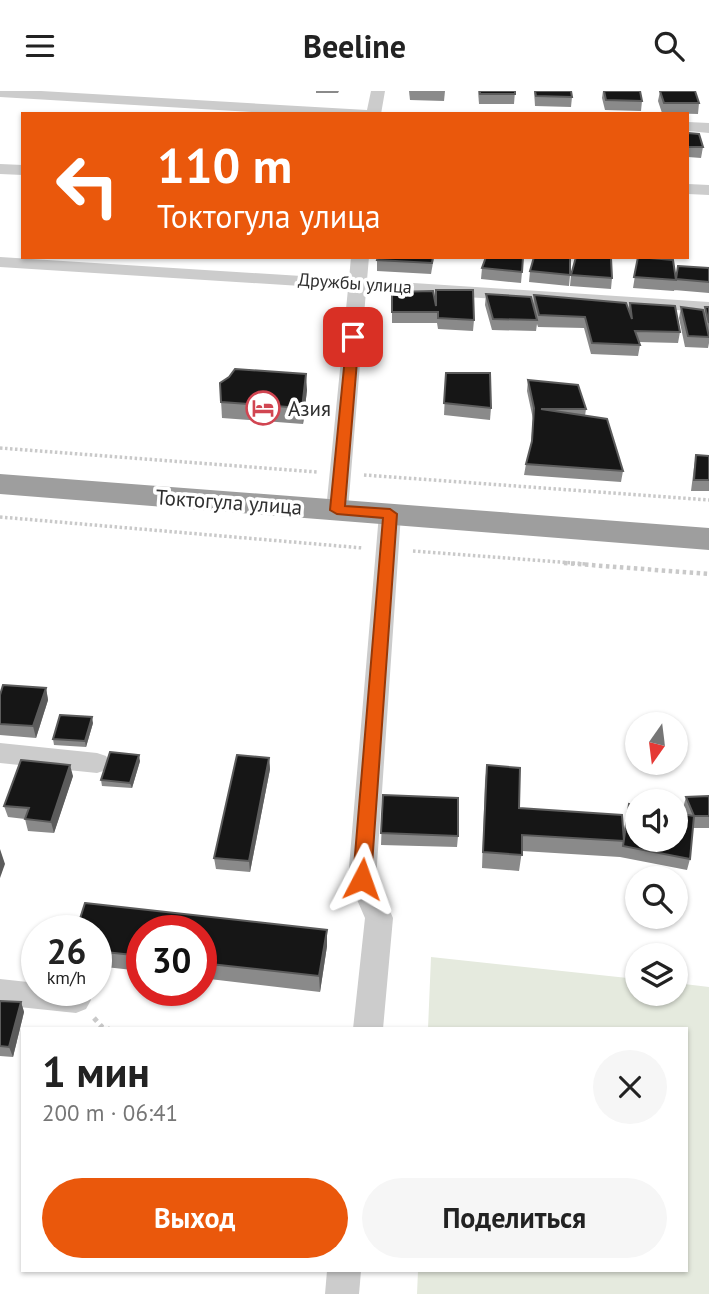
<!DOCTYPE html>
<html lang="ru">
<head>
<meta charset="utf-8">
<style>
  body { margin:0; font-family:"PT Sans",sans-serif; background:#f6f6f6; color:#222; height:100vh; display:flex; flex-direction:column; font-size:26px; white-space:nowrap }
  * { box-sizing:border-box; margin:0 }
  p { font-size:23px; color:#767676 }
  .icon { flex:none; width:38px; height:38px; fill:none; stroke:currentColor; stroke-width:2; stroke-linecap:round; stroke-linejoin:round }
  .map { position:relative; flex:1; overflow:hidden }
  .side { position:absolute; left:21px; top:936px; width:667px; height:245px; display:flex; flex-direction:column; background:#fff; border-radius:0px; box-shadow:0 2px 5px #0004 }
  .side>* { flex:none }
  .top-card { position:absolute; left:21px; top:21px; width:668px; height:147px; border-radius:0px; box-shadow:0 2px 5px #0004; background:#ea580c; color:#fff; overflow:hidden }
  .needle { width:46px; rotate:194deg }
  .buttons { position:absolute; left:625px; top:621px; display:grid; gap:14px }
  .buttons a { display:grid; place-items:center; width:63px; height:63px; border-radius:50%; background:#fff; box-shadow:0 2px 5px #0004; font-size:35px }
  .speed { position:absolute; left:21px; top:824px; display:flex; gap:14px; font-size:35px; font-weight:700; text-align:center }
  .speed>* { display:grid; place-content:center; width:91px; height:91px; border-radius:50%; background:#fff; box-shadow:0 2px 5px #0004; line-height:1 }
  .speed small { font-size:18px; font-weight:400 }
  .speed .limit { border:10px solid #d22; background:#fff; color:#111 }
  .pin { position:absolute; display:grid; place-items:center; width:60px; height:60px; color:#fff; margin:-30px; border-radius:14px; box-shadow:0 4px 10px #0006 }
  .me { position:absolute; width:77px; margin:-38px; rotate:4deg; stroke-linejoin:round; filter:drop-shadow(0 0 5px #0008) }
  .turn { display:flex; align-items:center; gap:24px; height:147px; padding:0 21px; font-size:32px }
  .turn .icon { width:91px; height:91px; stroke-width:2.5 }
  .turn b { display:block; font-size:49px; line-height:60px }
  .round { display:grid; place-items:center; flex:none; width:74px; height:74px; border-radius:37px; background:#f6f6f6 }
  .head { display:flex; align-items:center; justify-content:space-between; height:119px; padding:0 21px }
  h1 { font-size:42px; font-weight:600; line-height:52px }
  .cta { display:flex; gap:14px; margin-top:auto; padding:14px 21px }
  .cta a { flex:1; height:80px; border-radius:42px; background:#ea580c; color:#fff; font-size:28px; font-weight:600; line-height:80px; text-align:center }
  .cta a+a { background:#f6f6f6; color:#222 }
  header { display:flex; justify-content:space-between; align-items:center; height:91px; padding:0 21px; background:#fff; font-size:32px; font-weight:600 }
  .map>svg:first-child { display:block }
  .green { fill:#e5eade }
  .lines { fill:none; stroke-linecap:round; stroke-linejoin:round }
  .path-far2 { stroke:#c9c9c9; stroke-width:3.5; stroke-dasharray:2.5 2.5; stroke-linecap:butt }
  .path-far1 { stroke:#c9c9c9; stroke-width:4.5; stroke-dasharray:3.5 3.5; stroke-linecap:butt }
  .path { stroke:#c9c9c9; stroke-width:5; stroke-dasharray:4.5 4.5; stroke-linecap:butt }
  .minor { fill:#ccc; fill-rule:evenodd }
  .trunk { fill:#9e9e9e; fill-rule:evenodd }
  .wall { fill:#8a8a8a }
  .shaded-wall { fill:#5c5c5c }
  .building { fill:#161616; stroke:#5c5c5c; stroke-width:2 }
  .route { fill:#ea580c; stroke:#983908; stroke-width:2 }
  .labels { text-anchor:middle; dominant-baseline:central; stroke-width:7; stroke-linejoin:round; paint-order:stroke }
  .far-street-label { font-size:18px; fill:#2f2f2f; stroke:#fff }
  .poi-label { font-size:21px; fill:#2f2f2f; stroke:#fff; text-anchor:start }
  .street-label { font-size:21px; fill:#2f2f2f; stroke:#fff }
</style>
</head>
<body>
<header><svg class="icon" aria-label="menu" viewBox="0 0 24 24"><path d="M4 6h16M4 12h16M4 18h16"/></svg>Beeline<svg class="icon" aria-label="search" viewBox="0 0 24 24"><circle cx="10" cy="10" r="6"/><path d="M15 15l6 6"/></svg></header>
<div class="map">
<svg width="709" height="1203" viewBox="0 0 709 1203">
  <rect width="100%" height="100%" fill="#fff"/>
  <polygon class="green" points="431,866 637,888 637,903 676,903 676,892 709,896 709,1203 417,1203 418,1180 686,1180 686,938 428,938"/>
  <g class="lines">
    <g class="path-far2">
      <polyline points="0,357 317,381"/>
      <polyline points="364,384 709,409"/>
      <polyline points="0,426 363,457"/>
      <polyline points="413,460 586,473"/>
    </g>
    <polyline class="path-far1" points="564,472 709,483"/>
    <polyline class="path" points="94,927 102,936 109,938"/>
    <g class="minor">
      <polygon points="0,0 41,0 367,19 371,0 385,0 381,23 284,23 0,6"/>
      <polygon points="688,31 709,32 709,42 688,40"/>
      <polygon points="0,73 23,74 23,84 0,83"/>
      <polygon points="688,93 709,94 709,104 688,103"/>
      <polygon points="0,166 349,188 351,166 369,166 367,189 709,211 709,221 366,200 348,419 345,424 329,424 326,419 348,198 0,176"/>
      <polygon points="390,416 398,418 401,423 376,788 393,827 383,938 353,938 365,827 348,788 379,423 382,418"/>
      <polygon points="0,652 97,662 106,665 110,672 106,679 97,682 0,672"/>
      <polygon points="0,888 37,892 37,900 86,900 91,909 86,918 76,922 0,914"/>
      <polygon points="327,1180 361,1180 359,1203 325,1203"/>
    </g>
    <polygon class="trunk" points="0,383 709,437 709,459 0,403"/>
  </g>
  <g class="wall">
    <polygon points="316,0 339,0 338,2 316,2"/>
    <polygon points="409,0 445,0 444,10 410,9"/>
    <polygon points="478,0 515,0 514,13 479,13"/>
    <polygon points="534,0 571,0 572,6 571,16 535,15"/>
    <polygon points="603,0 640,0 642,10 641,20 605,19 602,7"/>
    <polygon points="660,0 699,12 698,23 662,22 658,10"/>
    <polygon points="688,42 703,56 701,67 688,66"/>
    <polygon points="434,166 431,183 377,180 377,169"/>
    <polygon points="638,166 676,189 678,175 709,177 709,202 674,199 675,193 674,200 633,197"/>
    <polygon points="482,177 522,181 521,192 481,188"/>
    <polygon points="530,180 570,184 569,195 529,191"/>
    <polygon points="571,184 612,187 611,198 570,195"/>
    <polygon points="436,199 474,229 473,240 438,238 437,232 392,232 392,201 436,212"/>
    <polygon points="486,203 533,214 534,204 628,219 630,212 680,241 678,252 639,251 640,254 638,265 591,263 584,237 538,236 537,233 536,240 492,239 485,214"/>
    <polygon points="681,216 704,222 705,216 709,216 709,253 709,252 708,257 685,256 679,227"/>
    <polygon points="446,282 491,317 490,329 444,324"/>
    <polygon points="528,289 586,318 585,325 623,380 621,391 524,384 526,373 531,353 533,328 527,300"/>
    <polygon points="220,292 307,299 303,333 222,327"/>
    <polygon points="696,364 709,365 709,400 691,400 694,376"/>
    <polygon points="46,597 48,609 36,647 0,644 0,604"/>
    <polygon points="93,632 86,656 54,654 53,648"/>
    <polygon points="269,667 270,678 250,781 216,778 214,767"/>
    <polygon points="140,670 132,697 102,695 101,689"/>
    <polygon points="487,674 519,717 623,744 629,713 686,724 683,717 686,706 709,705 709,737 693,737 690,768 687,779 620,766 522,760 519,780 482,777 485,690"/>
    <polygon points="73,685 54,742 28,740 25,728 8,726 4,715"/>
    <polygon points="383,704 458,745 457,756 381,754"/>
    <polygon points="85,812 327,839 327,855 320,901 201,887 201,840 142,840 142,880 96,875 96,840 76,840"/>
    <polygon points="0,910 21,911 24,921 13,966 0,965"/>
  </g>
  <g class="shaded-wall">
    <polygon points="306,283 307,299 303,333 302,317"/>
    <polygon points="46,597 48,609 36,647 33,635"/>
    <polygon points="92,626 93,632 86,656 85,650"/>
    <polygon points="139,664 140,670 132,697 130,692"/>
    <polygon points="269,667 270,678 250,781 249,770"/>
    <polygon points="70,674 73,685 54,742 51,731"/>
    <polygon points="0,758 5,773 0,787"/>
    <polygon points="327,839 327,855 320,901 319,885"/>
    <polygon points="21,911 24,921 13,966 9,956"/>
  </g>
  <g class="building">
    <rect x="480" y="0" width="35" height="3"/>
    <polygon points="535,0 571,0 572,6 536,5"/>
    <polygon points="604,0 640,0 642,10 606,9"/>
    <polygon points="660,0 695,0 699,12 664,12"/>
    <polygon points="688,42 699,43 703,56 688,56"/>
    <polygon points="378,166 433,166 432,172 377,169"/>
    <polygon points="486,166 523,166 522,181 482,177"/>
    <polygon points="534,166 570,166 570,184 530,180"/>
    <polygon points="576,166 611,167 612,187 571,184"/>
    <polygon points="638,166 673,169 676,189 634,186"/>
    <polygon points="678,175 709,177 709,191 676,188"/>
    <polygon points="436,199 473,199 474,229 438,227 438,221 392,221 392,201 433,200 436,215"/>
    <polygon points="486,203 531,206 537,229 493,228"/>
    <polygon points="534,204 626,212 632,228 630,212 675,215 680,241 635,240 640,254 592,252 585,226 539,224"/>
    <polygon points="681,216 703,219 709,246 688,245"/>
    <polygon points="705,216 709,216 709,232"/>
    <polygon points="235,278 306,283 302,317 221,311 220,292 229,286"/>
    <polygon points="446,282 490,282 491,317 444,312"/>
    <polygon points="528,289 578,294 586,318 541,318 607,328 623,380 526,373 532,350 534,317"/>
    <polygon points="696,364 709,365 709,389 694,389"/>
    <polygon points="3,594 46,597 33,635 0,633 0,604"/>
    <polygon points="60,624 92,626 85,650 53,648"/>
    <polygon points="110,661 139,664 130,692 101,689"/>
    <polygon points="237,664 269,667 249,770 214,767"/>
    <polygon points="21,669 70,674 51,731 25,728 29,717 4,715"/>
    <polygon points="487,674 520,677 519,717 622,724 624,750 522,744 522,764 483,761"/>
    <polygon points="383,704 458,707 458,745 381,742"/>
    <polygon points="709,705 709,725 694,725 686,706"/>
    <polygon points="629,713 637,715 637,749 676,749 676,722 694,725 690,768 623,755"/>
    <polygon points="85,812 327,839 319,885 201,872 201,840 142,840 142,865 96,860 96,840 76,840"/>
    <polygon points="0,910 21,911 9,956 0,955"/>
  </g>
  <polygon class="route" points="353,243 359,246 345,415 390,418 397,423 371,788 368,793 362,795 355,793 353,788 383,427 337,423 330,419 347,246"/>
  <defs>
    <symbol id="hotel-ring" viewBox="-11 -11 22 22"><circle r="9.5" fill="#fff" stroke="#d14551" stroke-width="1.5"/><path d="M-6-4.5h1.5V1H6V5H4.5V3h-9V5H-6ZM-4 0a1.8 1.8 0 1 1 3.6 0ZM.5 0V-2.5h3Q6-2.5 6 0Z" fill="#d14551"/></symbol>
  </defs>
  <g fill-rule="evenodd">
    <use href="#hotel-ring" x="244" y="298" width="38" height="38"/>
  </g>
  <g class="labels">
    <g class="far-street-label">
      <text transform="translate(355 192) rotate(4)">Дружбы улица</text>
    </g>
    <g class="poi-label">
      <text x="288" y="317">Aзия</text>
    </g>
    <g class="street-label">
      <text transform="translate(229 411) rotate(4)">Токтогула улица</text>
    </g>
  </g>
</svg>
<div class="buttons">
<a><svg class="needle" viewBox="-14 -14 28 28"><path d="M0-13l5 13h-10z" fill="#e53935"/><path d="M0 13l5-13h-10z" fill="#767676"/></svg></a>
<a><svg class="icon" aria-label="sound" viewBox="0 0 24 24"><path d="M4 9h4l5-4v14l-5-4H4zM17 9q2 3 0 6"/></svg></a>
<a><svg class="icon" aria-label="search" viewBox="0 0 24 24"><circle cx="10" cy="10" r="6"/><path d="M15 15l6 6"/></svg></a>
<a><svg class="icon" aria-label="layers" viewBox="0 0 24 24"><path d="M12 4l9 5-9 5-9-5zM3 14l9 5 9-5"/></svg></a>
</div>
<div class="speed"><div>26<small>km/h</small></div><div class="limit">30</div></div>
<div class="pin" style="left:353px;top:246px;background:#d93025"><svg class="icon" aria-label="arrive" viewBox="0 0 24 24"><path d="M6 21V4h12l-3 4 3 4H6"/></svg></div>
<svg class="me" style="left:362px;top:788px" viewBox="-20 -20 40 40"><path d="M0-17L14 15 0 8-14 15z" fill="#ea580c" stroke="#fff" stroke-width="4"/></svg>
<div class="top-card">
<div class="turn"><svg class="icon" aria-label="left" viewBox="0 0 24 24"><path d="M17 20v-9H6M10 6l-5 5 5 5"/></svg><div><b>110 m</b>Токтогула улица</div></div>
</div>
<section class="side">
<div class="head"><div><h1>1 мин</h1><p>200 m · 06:41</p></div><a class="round"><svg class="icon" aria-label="close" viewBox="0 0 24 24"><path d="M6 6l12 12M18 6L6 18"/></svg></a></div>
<div class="cta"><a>Выход</a><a>Поделиться</a></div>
</section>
</div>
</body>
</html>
